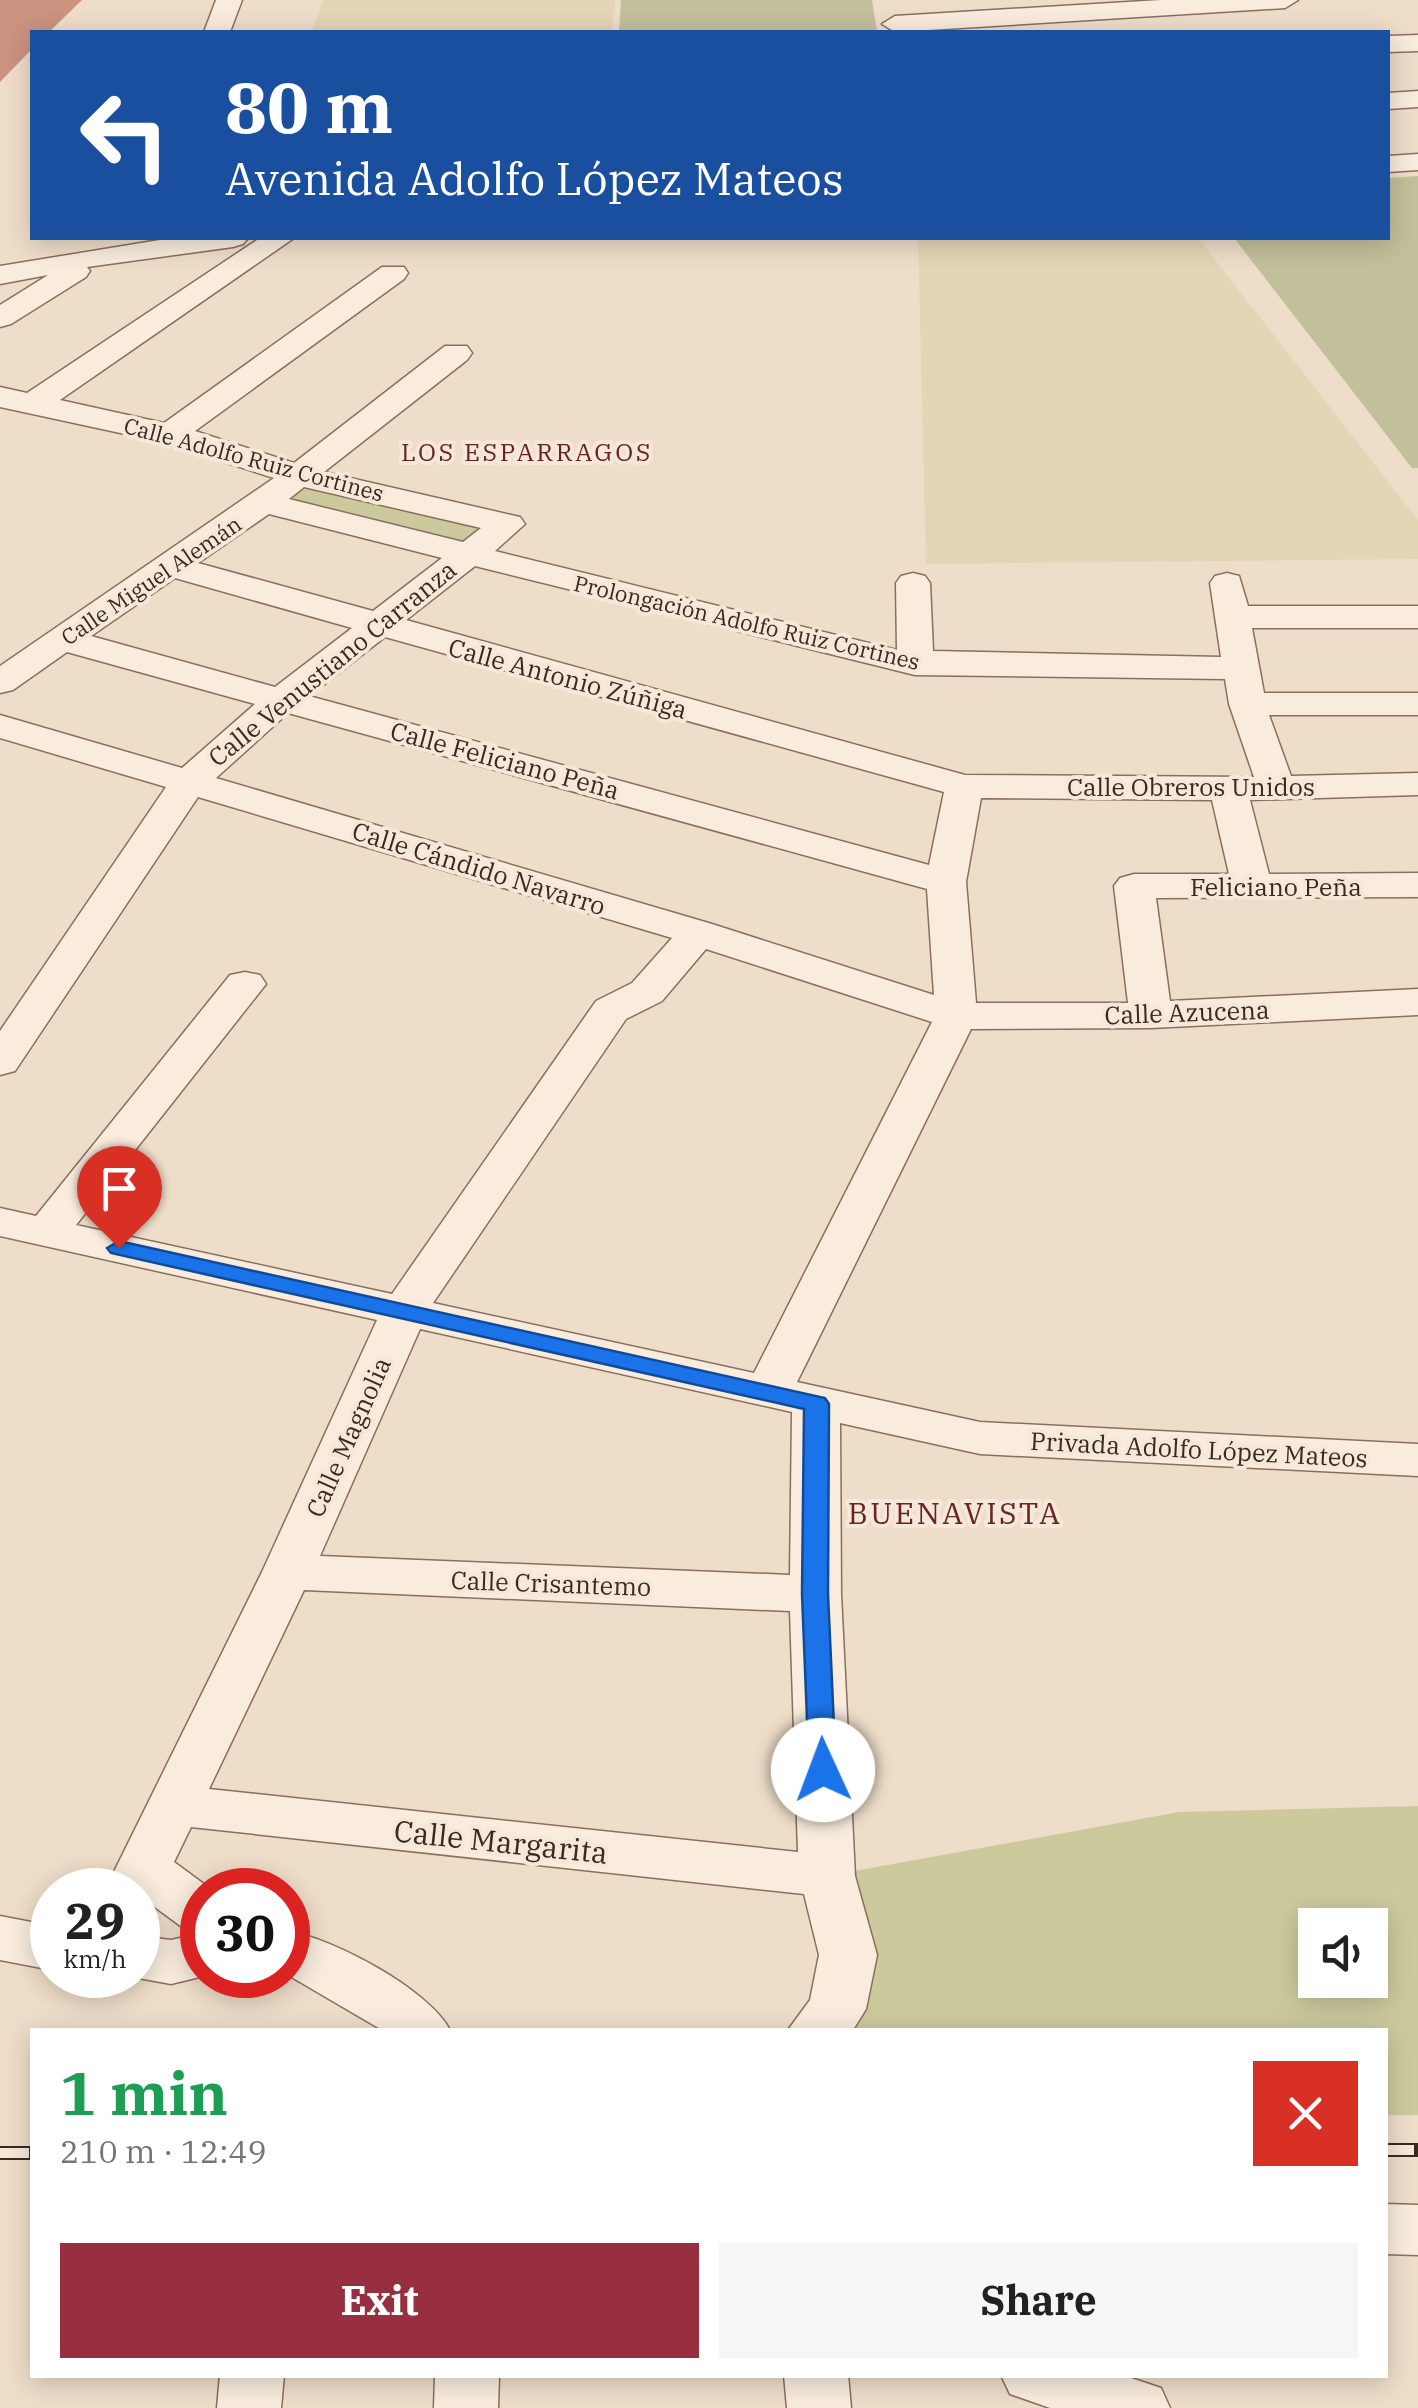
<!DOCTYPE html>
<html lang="en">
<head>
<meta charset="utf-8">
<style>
  body { margin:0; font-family:"IBM Plex Serif",serif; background:#f6f6f6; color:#202124; height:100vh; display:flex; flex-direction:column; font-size:38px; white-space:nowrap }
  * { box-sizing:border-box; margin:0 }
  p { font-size:32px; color:#757577 }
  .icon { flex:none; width:55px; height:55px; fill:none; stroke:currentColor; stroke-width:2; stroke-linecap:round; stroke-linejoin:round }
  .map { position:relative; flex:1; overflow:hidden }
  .details { position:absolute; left:30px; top:2028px; width:1358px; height:350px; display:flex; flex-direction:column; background:#fff; border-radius:0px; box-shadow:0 5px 25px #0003 }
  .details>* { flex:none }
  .hud { position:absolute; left:30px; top:30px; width:1360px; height:210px; border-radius:0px; box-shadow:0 5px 25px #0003; background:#1a4fa0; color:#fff; overflow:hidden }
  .fabs { position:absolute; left:1298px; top:1908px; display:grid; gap:20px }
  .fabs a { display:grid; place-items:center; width:90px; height:90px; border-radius:0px; background:#fff; box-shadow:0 5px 25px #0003; font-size:50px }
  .speed { position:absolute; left:30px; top:1868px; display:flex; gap:20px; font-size:50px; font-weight:700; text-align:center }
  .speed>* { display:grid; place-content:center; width:130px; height:130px; border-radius:50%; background:#fff; box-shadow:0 5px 25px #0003; line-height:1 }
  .speed small { font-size:25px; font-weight:400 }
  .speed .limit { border:15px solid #d22; background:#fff; color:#111 }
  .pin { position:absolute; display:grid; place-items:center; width:85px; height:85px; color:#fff; margin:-102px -42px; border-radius:50% 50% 50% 0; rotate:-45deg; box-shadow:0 0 10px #0007 }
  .pin .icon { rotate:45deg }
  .me { position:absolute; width:110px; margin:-55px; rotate:358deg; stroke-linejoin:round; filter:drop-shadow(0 0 8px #0008) }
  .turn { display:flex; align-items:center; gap:35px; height:210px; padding:0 30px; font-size:45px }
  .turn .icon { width:130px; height:130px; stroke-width:2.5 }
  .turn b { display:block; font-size:70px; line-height:85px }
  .round { display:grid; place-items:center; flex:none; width:105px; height:105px; border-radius:0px; background:#f6f6f6 }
  .overview { display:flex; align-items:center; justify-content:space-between; height:170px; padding:0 30px }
  h1 { font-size:60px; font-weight:800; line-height:75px; color:#1e9e55 }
  .button { display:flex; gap:20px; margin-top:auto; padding:20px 30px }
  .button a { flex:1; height:115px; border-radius:0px; background:#982f41; color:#fff; font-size:40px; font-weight:800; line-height:115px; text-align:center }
  .button a+a { background:#f6f6f6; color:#202124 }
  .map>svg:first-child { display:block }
  .farmland { fill:#e4d5b7 }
  .green { fill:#ccca9d; fill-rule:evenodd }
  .cemetery { fill:#c2c09b }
  .building { fill:#cb9380 }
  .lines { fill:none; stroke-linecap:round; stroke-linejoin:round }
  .minor-casing { stroke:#8a6e5e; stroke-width:3 }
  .minor { fill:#f9ecdd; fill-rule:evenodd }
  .rail-casing { stroke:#3b2921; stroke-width:14 }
  .rail { stroke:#f5e8d9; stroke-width:10; stroke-dasharray:29; stroke-linecap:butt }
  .route { fill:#1a73e8; stroke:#114b97; stroke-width:2.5 }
  .labels { text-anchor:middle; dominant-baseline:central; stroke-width:8; stroke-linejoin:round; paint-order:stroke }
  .far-street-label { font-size:22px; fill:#3b2921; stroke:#f5e8d9 }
  .far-quarter-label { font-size:25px; letter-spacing:2.5px; fill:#672421; stroke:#f5e8d9 }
  .street-label { font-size:25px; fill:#3b2921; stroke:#f5e8d9 }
  .quarter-label { font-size:30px; letter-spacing:2.5px; fill:#672421; stroke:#f5e8d9 }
  .near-street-label { font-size:30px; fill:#3b2921; stroke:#f5e8d9 }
</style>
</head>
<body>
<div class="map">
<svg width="1418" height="2408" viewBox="0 0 1418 2408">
  <rect width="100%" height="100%" fill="#eeddc9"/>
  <g class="farmland">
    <polygon points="323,0 615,0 612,32 312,32"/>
    <polygon points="918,238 1198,238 1418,520 1418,559 926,564"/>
  </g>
  <g class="green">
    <polygon points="306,482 490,523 461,544 279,502"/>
    <path d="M1418 1806V2115H1385V2030H846L827 1876 1179 1812ZM1315 1925H1370V1980H1315Z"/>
  </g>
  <g class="cemetery">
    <polygon points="621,0 872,0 877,32 619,32"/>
    <polygon points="1418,176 1418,468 1412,468 1234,238 1388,238 1388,178"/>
  </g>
  <polygon class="building" points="0,0 82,0 49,32 32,32 32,49 0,82"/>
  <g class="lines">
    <defs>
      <g id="minor">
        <polygon points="216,0 242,0 230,32 204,32"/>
        <polygon points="1161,0 1298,0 1285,8 895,32 882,24 895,16"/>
        <polygon points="1418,35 1418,51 1388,52 1388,36"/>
        <polygon points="1418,91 1418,107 1388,109 1388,93"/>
        <polygon points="1418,154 1418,170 1388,172 1388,156"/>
        <polygon points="172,238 248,238 243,244 233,247 87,267 90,271 86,277 11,324 0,327 0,305 48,275 0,284 0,266"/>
        <path d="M260 238H294L60 400 164 423 382 267H404L408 273 404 279 195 431 294 463 445 346H467L472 353 467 360 324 472 520 517 525 524 495 551 897 650 896 583 901 576 913 573 925 576 930 583 933 651 1221 657 1210 583 1215 576 1227 573 1239 576 1248 606H1418V628H1252L1264 693H1418V715H1269L1291 776 1418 773V795L1250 800 1269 874 1418 873V897L1156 898 1170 1001 1418 989V1015L1151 1028 971 1029 797 1382 980 1422 1418 1444V1476L980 1454 840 1423 841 1594 855 1876 877 1955 866 2009 853 2030H788L810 2000 819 1955 804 1894 191 1827 174 1862 212 1890H202V1975H208L171 1984 122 1975H138V1936L171 1940 202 1933 182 1927 152 1905 138 1910V1890H105L262 1572 377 1320 0 1236V1208L36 1216 230 975 245 972 260 975 266 984 76 1225 392 1294 596 1001 632 983 672 938 198 797 15 1071 0 1075V1031L166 787 0 738V715L182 768 255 704 67 652 13 690 0 693V666L274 478 162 442 0 407V387L27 393ZM304 487 481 528 463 542 289 499ZM269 514 442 558 373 611 198 563ZM475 566 915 675 1225 679 1229 704 1254 777 965 775 406 620ZM175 578 352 628 275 687 91 636ZM385 637 944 792 929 865 309 696ZM288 713 927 889 934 995 712 924 216 778ZM981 798 1212 800 1229 874H1134L1120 878 1114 886 1128 1003H976L966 882ZM706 949 932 1022 754 1373 433 1303 626 1019 662 1001ZM420 1329 792 1412 790 1575 320 1556ZM304 1590 790 1611 798 1852 209 1789Z"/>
        <polygon points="0,1916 52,1926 52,1970 0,1960"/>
        <path d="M288 1931C334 1939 428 1989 450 2030H382L288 1975Z"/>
        <polygon points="1385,2204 1418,2205 1418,2255 1385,2254"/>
        <polygon points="220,2375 284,2375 281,2408 217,2408"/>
        <polygon points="435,2375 499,2375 498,2408 434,2408"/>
        <polygon points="784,2375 848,2375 851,2408 787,2408"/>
        <polygon points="1001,2375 1122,2375 1161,2388 1170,2408 1050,2408 1010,2394"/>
      </g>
    </defs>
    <use href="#minor" class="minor-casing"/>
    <use href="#minor" class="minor"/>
    <defs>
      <g id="rail">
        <polyline points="1385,2150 1418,2150"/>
        <polyline points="0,2153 32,2153"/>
      </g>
    </defs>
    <use href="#rail" class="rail-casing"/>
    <use href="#rail" class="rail"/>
  </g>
  <polygon class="route" points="119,1241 825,1398 829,1404 828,1594 836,1770 832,1777 813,1777 809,1770 802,1594 804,1409 111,1253 107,1248"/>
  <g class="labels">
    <g class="far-street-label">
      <text transform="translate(254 459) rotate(15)">Calle Adolfo Ruiz Cortines</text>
      <text transform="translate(151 580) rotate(-34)">Calle Miguel Alemán</text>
      <text transform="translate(747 622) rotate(13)">Prolongación Adolfo Ruiz Cortines</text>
    </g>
    <g class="far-quarter-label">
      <text x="527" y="451">LOS ESPARRAGOS</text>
    </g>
    <g class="street-label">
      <text transform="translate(332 663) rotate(-39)">Calle Venustiano Carranza</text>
      <text transform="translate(568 678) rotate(15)">Calle Antonio Zúñiga</text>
      <text transform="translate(505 760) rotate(15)">Calle Feliciano Peña</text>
      <text x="1191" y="786">Calle Obreros Unidos</text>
      <text transform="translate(479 868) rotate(17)">Calle Cándido Navarro</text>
      <text x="1276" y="886">Feliciano Peña</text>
      <text transform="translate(1187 1012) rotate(-2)">Calle Azucena</text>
      <text transform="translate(348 1437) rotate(-66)">Calle Magnolia</text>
      <text transform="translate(1199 1449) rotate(3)">Privada Adolfo López Mateos</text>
      <text transform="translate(551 1583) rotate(2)">Calle Crisantemo</text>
    </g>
    <g class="quarter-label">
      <text x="955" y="1512">BUENAVISTA</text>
    </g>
    <g class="near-street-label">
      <text transform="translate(501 1841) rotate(6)">Calle Margarita</text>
    </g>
  </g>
</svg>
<div class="fabs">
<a><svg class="icon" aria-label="sound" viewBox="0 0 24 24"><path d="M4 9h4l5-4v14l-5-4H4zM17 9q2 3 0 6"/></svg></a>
</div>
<div class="speed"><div>29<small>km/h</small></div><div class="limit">30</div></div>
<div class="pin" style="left:119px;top:1248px;background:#d93025"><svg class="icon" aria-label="arrive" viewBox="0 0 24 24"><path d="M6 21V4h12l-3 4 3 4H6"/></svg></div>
<svg class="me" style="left:823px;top:1770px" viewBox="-20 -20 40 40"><circle r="19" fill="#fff"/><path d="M0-13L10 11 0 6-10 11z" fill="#1a73e8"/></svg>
<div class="hud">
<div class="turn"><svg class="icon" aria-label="left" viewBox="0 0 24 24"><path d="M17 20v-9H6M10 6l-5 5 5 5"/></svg><div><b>80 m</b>Avenida Adolfo López Mateos</div></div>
</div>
<section class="details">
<div class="overview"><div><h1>1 min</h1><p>210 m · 12:49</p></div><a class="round" style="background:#d93025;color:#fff"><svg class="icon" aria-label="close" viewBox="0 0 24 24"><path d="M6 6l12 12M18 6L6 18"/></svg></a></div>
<div class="button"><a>Exit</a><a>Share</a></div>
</section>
</div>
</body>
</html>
